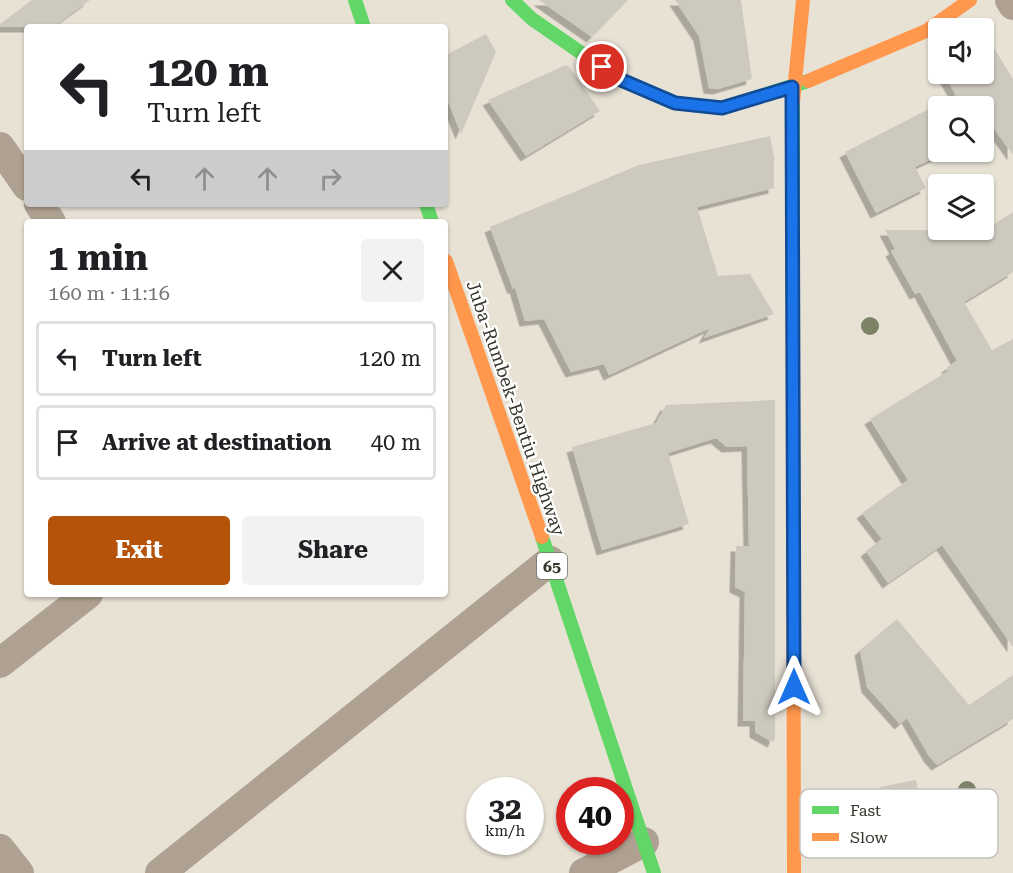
<!DOCTYPE html>
<html lang="en">
<head>
<meta charset="utf-8">
<style>
  body { margin:0; font-family:"Roboto Serif",serif; background:#f2f2f2; color:#202124; height:100vh; display:flex; flex-direction:column; font-size:22px; white-space:nowrap }
  * { box-sizing:border-box; margin:0 }
  p { font-size:20px; color:#757577 }
  .icon { flex:none; width:33px; height:33px; fill:none; stroke:currentColor; stroke-width:2; stroke-linecap:round; stroke-linejoin:round }
  .map { position:relative; flex:1; overflow:hidden }
  .panel { position:absolute; left:24px; top:219px; width:424px; height:378px; display:flex; flex-direction:column; background:#fff; border-radius:6px; box-shadow:0 2px 4px #0004 }
  .panel>* { flex:none }
  .guide { position:absolute; left:24px; top:24px; width:424px; height:183px; border-radius:6px; box-shadow:0 2px 4px #0004; background:#fff; color:#202124; overflow:hidden }
  .controls { position:absolute; left:928px; top:18px; display:grid; gap:12px }
  .controls a { display:grid; place-items:center; width:66px; height:66px; border-radius:6px; background:#fff; box-shadow:0 2px 4px #0004; font-size:30px }
  .speed { position:absolute; left:466px; top:777px; display:flex; gap:12px; font-size:30px; font-weight:700; text-align:center }
  .speed>* { display:grid; place-content:center; width:78px; height:78px; border-radius:50%; background:#fff; box-shadow:0 2px 4px #0004; line-height:1 }
  .speed small { font-size:15px; font-weight:400 }
  .speed .limit { border:9px solid #d22; background:#fff; color:#111 }
  .pin { position:absolute; display:grid; place-items:center; width:51px; height:51px; color:#fff; margin:-26px; border:3px solid #fff; border-radius:50%; box-shadow:0 2px 6px #0007 }
  .me { position:absolute; width:66px; margin:-33px; rotate:0deg; stroke-linejoin:round; filter:drop-shadow(0 0 4px #0008) }
  .turn { display:flex; align-items:center; gap:21px; height:126px; padding:0 24px; font-size:27px }
  .turn .icon { width:78px; height:78px; stroke-width:2.5 }
  .turn b { display:block; font-size:42px; line-height:51px }
  .lanes { display:flex; align-items:center; height:57px; padding:0 24px; background:#0003; justify-content:center; gap:30px; direction:ltr }
  .lanes .off { opacity:.35 }
  .round { display:grid; place-items:center; flex:none; width:63px; height:63px; border-radius:6px; background:#f2f2f2 }
  .head { display:flex; align-items:center; justify-content:space-between; height:102px; padding:0 24px }
  h1 { font-size:36px; font-weight:700; line-height:45px }
  .action { display:flex; gap:12px; margin-top:auto; padding:12px 24px }
  .action a { flex:1; height:69px; border-radius:6px; background:#b45309; color:#fff; font-size:24px; font-weight:700; line-height:69px; text-align:center }
  .action a+a { background:#f2f2f2; color:#202124 }
  ul { padding:0; list-style:none }
  li { display:flex; align-items:center; gap:18px; height:75px; margin:0 12px 9px; padding:0 12px; border:3px solid #e0e0e0; border-radius:6px }
  li div { flex:1 }
  li b { display:block; font-size:22px }
  li em { font-style:normal }
  .map>svg:first-child { display:block }
  .building { fill:#cec9be; filter:url(#shadow) }
  .lines { fill:none; stroke-linecap:round; stroke-linejoin:round }
  .street { stroke:#afa191; stroke-width:30 }
  .fast { stroke:#63d668; stroke-width:14 }
  .slow { stroke:#ff974d; stroke-width:14 }
  .tree { fill:#7e8266 }
  .route-casing { stroke:#114b97; stroke-width:15 }
  .route { stroke:#1a73e8; stroke-width:10 }
  .labels { text-anchor:middle; dominant-baseline:central; stroke-width:4.5; stroke-linejoin:round; paint-order:stroke }
  .shield { fill:#fff; stroke:#73716a; stroke-width:1.5 }
  .shield-label { font-size:16px; font-weight:bold; fill:#37342a }
  .street-label { font-size:18px; fill:#37342a; stroke:#fff }
  .key { fill:#fff; stroke:#c3c2bf; stroke-width:1.5 }
  .key-label { font-size:16px; fill:#37342a }
</style>
</head>
<body>
<div class="map">
<svg width="1013" height="873" viewBox="0 0 1013 873">
  <defs>
    <filter id="shadow"><feDropShadow dx="-5.5" dy="5.5" stdDeviation="0" flood-color="#0004"/></filter>
  </defs>
  <rect width="100%" height="100%" fill="#e8e2d5"/>
  <g class="building">
    <polygon points="32,0 90,0 53,27 0,27 0,24"/>
    <polygon points="539,0 628,0 592,37"/>
    <polygon points="675,0 741,0 752,79 718,89 709,88 699,36"/>
    <polygon points="486,34 496,52 461,134 446,96 446,55"/>
    <polygon points="986,35 1013,79 1013,155 993,127 984,132 984,106 939,106 939,152 946,152 915,167 926,188 876,213 845,152 956,95 943,74 984,74 984,36"/>
    <polygon points="566,65 570,68 600,111 526,156 488,100"/>
    <polygon points="770,136 774,157 774,188 697,207 718,276 750,274 774,314 704,338 710,328 609,375 604,364 571,372 544,319 525,321 515,287 513,289 490,227 639,165"/>
    <polygon points="1013,212 1013,272 964,302 992,350 1013,339 1013,647 942,545 888,583 866,551 882,539 862,513 908,480 870,419 948,371 947,367 957,361 920,292 915,294 891,251 895,249 885,230 985,230"/>
    <polygon points="775,400 775,738 773,742 755,732 755,721 743,721 745,592 735,587 736,546 749,546 747,446 727,447 716,438 668,453 689,524 602,550 572,447 656,423 666,405"/>
    <polygon points="897,619 969,705 1013,675 1013,719 937,765 929,756 907,718 900,724 867,687 860,650"/>
    <polygon points="916,780 927,838 891,845 880,787"/>
  </g>
  <g class="lines">
    <g class="street">
      <polyline points="1010,0 1013,5"/>
      <polyline points="0,147 27,186"/>
      <polyline points="39,204 51,222"/>
      <polyline points="0,663 88,594"/>
      <polyline points="0,849 19,873"/>
      <polyline points="160,873 550,561"/>
      <polyline points="584,873 644,842"/>
    </g>
    <g class="fast">
      <polyline points="355,0 364,27"/>
      <polyline points="512,0 532,19 619,79 675,103 722,108 808,81"/>
      <polyline points="793,102 793,404"/>
      <polyline points="426,204 432,222"/>
      <polyline points="542,537 654,873"/>
    </g>
    <g class="slow">
      <polyline points="808,81 926,31 970,0"/>
      <polyline points="793,102 803,0"/>
      <polyline points="446,261 542,537"/>
      <polyline points="793,404 794,873"/>
    </g>
  </g>
  <g class="tree">
    <circle cx="870" cy="326" r="9"/>
    <circle cx="967" cy="790" r="9"/>
  </g>
  <g class="lines">
    <defs>
      <polyline id="route" points="602,67 619,79 675,103 722,108 792,87 794,687"/>
    </defs>
    <use href="#route" class="route-casing"/>
    <use href="#route" class="route"/>
  </g>
  <g class="labels">
    <rect class="shield" x="537" y="553" width="30" height="26" rx="4.5"/>
    <g class="shield-label">
      <text x="552" y="566">65</text>
    </g>
    <g class="street-label">
      <text transform="translate(516 408) rotate(71)">Juba-Rumbek-Bentiu Highway</text>
    </g>
  </g>
  <rect x="800" y="789" width="198" height="69" rx="9" class="key"/>
  <rect x="812" y="806" width="27" height="8" fill="#63d668"/>
  <rect x="812" y="833" width="27" height="8" fill="#ff974d"/>
  <g class="key-label">
    <text x="850" y="816">Fast</text>
    <text x="850" y="843">Slow</text>
  </g>
</svg>
<div class="controls">
<a><svg class="icon" aria-label="sound" viewBox="0 0 24 24"><path d="M4 9h4l5-4v14l-5-4H4zM17 9q2 3 0 6"/></svg></a>
<a><svg class="icon" aria-label="search" viewBox="0 0 24 24"><circle cx="10" cy="10" r="6"/><path d="M15 15l6 6"/></svg></a>
<a><svg class="icon" aria-label="layers" viewBox="0 0 24 24"><path d="M12 4l9 5-9 5-9-5zM3 14l9 5 9-5"/></svg></a>
</div>
<div class="speed"><div>32<small>km/h</small></div><div class="limit">40</div></div>
<div class="pin" style="left:602px;top:67px;background:#d93025"><svg class="icon" aria-label="arrive" viewBox="0 0 24 24"><path d="M6 21V4h12l-3 4 3 4H6"/></svg></div>
<svg class="me" style="left:794px;top:687px" viewBox="-20 -20 40 40"><path d="M0-17L14 15 0 8-14 15z" fill="#1a73e8" stroke="#fff" stroke-width="4"/></svg>
<div class="guide">
<div class="turn"><svg class="icon" aria-label="left" viewBox="0 0 24 24"><path d="M17 20v-9H6M10 6l-5 5 5 5"/></svg><div><b>120 m</b>Turn left</div></div>
<div class="lanes"><svg class="icon" aria-label="left" viewBox="0 0 24 24"><path d="M17 20v-9H6M10 6l-5 5 5 5"/></svg><svg class="icon off" aria-label="ahead" viewBox="0 0 24 24"><path d="M12 20V5M6 11l6-6 6 6"/></svg><svg class="icon off" aria-label="ahead" viewBox="0 0 24 24"><path d="M12 20V5M6 11l6-6 6 6"/></svg><svg class="icon off" aria-label="right" viewBox="0 0 24 24"><path d="M7 20v-9h11M14 6l5 5-5 5"/></svg></div>
</div>
<section class="panel">
<div class="head"><div><h1>1 min</h1><p>160 m · 11:16</p></div><a class="round"><svg class="icon" aria-label="close" viewBox="0 0 24 24"><path d="M6 6l12 12M18 6L6 18"/></svg></a></div>
<ul>
<li><svg class="icon" aria-label="left" viewBox="0 0 24 24"><path d="M17 20v-9H6M10 6l-5 5 5 5"/></svg><div><b>Turn left</b></div><em>120 m</em></li>
<li><svg class="icon" aria-label="arrive" viewBox="0 0 24 24"><path d="M6 21V4h12l-3 4 3 4H6"/></svg><div><b>Arrive at destination</b></div><em>40 m</em></li>
</ul>
<div class="action"><a>Exit</a><a>Share</a></div>
</section>
</div>
</body>
</html>
